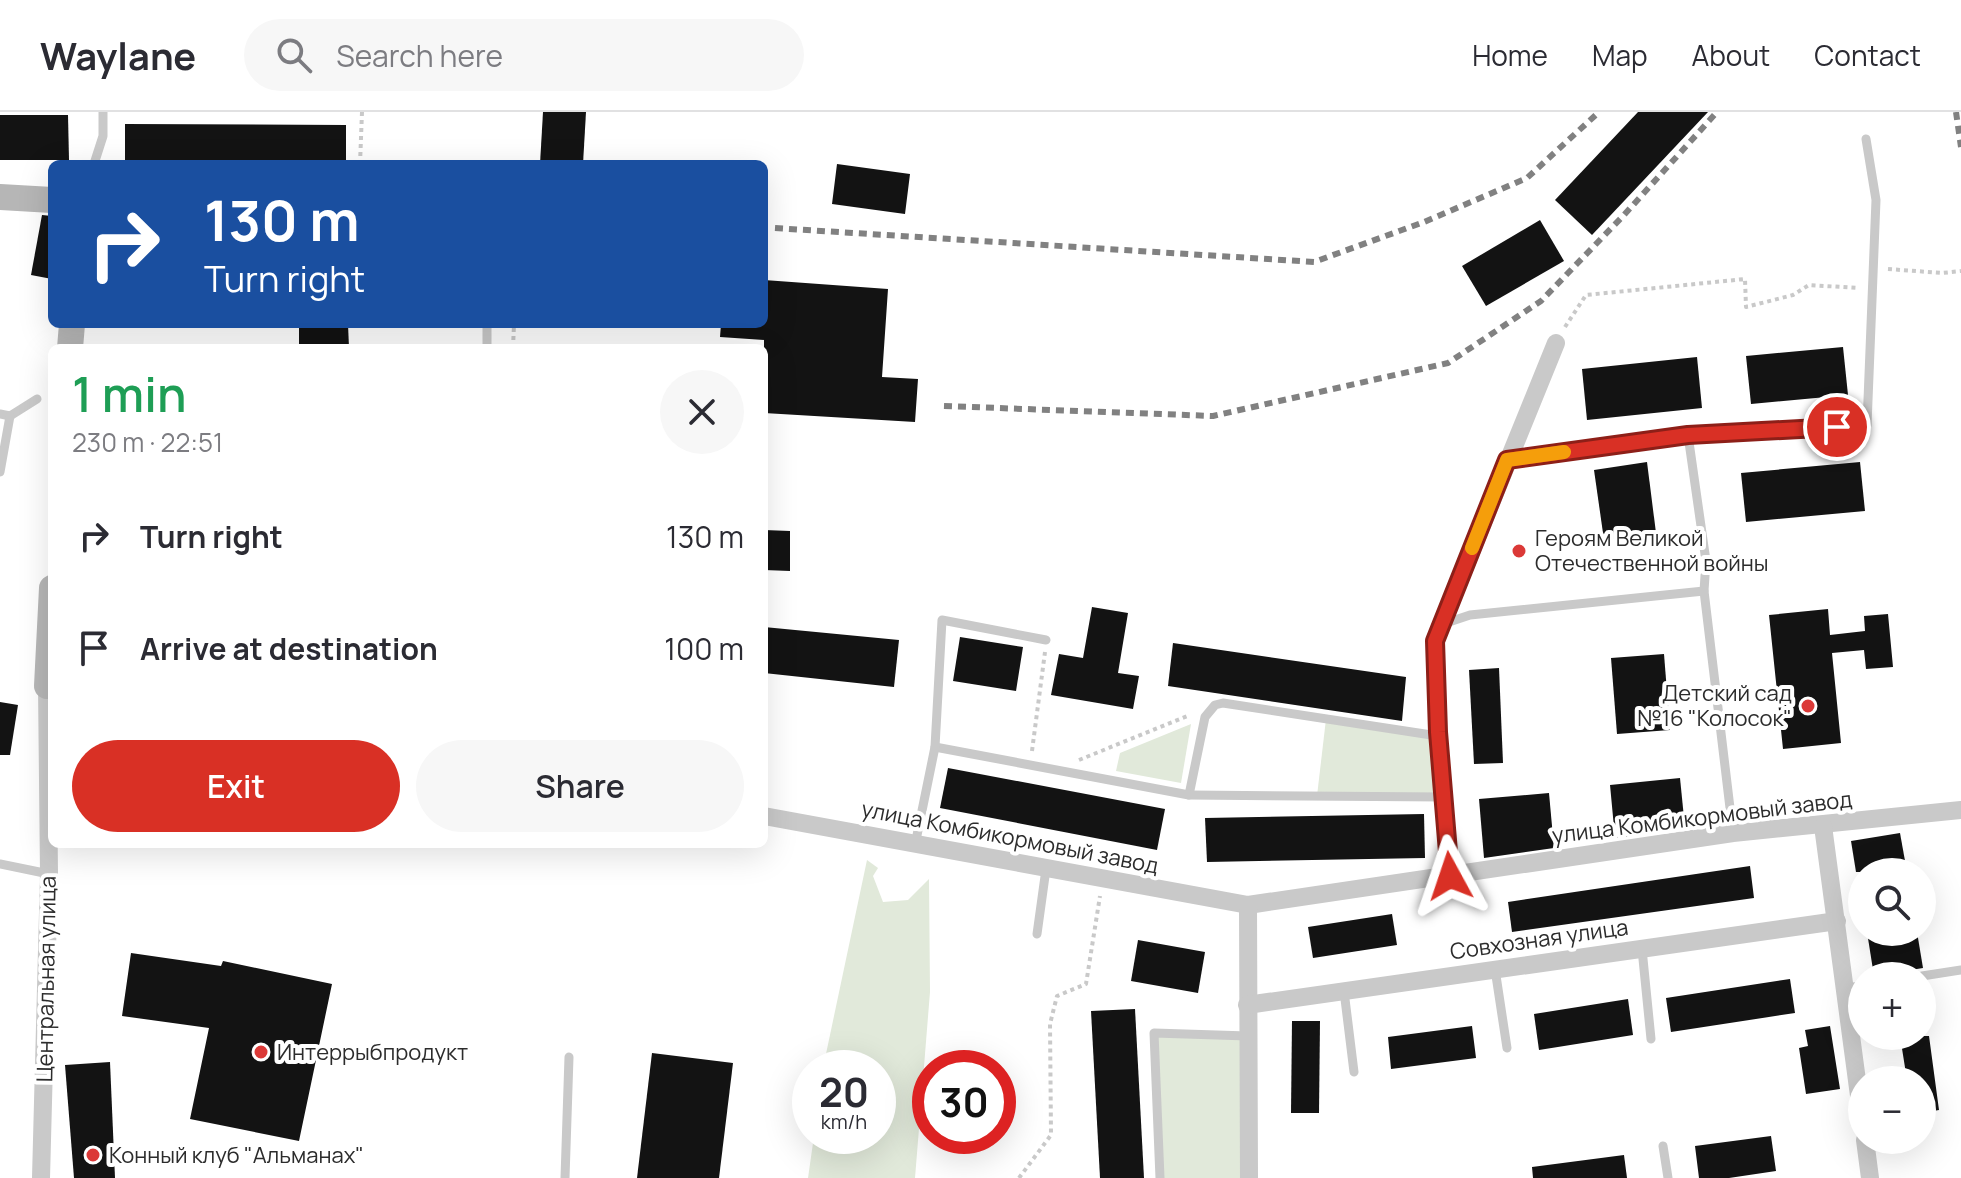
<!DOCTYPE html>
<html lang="en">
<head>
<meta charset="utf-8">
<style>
  body { margin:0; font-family:Manrope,sans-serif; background:#f7f7f7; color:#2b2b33; height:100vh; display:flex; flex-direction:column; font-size:30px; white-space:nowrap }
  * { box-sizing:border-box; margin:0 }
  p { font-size:26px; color:#7c7c81 }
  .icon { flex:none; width:44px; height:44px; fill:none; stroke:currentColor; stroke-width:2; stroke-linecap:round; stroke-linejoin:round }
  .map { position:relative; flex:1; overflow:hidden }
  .drawer { position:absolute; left:48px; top:232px; width:720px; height:504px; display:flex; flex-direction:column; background:#fff; border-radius:12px; box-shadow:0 8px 32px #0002 }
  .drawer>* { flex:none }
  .top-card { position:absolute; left:48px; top:48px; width:720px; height:168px; border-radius:12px; box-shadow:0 8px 32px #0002; background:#1a4fa0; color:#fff; overflow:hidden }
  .tools { position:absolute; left:1848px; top:746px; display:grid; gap:16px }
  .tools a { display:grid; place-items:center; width:88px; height:88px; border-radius:50%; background:#fff; box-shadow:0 8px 32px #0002; font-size:40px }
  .speed { position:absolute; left:792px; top:938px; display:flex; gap:16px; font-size:40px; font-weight:700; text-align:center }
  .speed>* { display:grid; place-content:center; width:104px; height:104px; border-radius:50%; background:#fff; box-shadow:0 8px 32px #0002; line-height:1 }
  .speed small { font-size:20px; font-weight:400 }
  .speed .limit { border:12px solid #d22; background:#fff; color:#111 }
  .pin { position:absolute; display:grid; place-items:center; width:68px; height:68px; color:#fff; margin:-34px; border:4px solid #fff; border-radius:50%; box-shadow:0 2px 8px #0007 }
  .me { position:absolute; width:88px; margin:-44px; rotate:355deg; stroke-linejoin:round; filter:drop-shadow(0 0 6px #0008) }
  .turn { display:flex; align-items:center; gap:28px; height:168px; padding:0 24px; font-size:36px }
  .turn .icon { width:104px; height:104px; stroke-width:2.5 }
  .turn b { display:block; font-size:56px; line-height:68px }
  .round { display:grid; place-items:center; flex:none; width:84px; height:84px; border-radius:42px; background:#f7f7f7 }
  .overview { display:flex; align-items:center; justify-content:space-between; height:136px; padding:0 24px }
  h1 { font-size:48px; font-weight:600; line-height:60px; color:#1e9e55 }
  .primary-button { display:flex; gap:16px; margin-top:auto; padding:16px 24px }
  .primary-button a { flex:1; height:92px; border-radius:48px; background:#d93025; color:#fff; font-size:32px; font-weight:600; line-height:92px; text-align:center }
  .primary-button a+a { background:#f7f7f7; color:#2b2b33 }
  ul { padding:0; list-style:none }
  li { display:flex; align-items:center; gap:24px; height:112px; padding:0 24px }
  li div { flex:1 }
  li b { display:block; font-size:30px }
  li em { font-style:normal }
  header { display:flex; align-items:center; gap:48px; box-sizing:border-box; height:112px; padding:0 40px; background:#fff; border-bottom:2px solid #e1e1e2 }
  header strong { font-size:38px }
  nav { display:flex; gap:44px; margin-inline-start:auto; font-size:28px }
  .search { width:560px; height:72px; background:#f7f7f7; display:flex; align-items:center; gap:20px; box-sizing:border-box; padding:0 28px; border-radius:44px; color:#7c7c81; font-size:30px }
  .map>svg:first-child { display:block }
  .green { fill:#e1e9da }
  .building { fill:#131313 }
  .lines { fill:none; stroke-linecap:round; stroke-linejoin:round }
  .path { stroke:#c9c9c9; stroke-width:4; stroke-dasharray:4 4; stroke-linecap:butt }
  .lane { stroke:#c9c9c9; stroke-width:9 }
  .street { stroke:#c9c9c9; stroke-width:18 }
  .secondary { stroke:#b6b6b6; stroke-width:26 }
  .rail { stroke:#818181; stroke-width:6; stroke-dasharray:8 6; stroke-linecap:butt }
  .route-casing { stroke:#8d1f18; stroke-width:20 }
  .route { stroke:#d93025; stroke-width:14 }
  .slow { stroke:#f59e0b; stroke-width:14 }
  .poi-dot { fill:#db3937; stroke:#fff; stroke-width:3 }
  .labels { text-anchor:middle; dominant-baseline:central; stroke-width:8; stroke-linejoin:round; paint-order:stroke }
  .poi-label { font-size:22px; fill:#2c2c2c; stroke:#fff; text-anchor:start }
  .street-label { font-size:22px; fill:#2c2c2c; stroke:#fff }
</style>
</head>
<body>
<header>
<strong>Waylane</strong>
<div class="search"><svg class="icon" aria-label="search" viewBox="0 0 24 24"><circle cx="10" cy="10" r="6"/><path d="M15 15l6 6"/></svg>Search here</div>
<nav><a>Home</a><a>Map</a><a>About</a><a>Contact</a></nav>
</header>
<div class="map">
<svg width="1961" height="1066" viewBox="0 0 1961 1066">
  <rect width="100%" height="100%" fill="#fff"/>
  <g class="green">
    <polygon points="1326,607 1438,624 1443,685 1317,684"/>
    <polygon points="1191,612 1181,671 1116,659 1120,641"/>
    <polygon points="867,748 878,756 873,764 883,790 908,788 929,767 930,880 915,1066 808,1066 814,1024 878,1024 878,956 823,956"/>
    <polygon points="1154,921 1248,924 1249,1066 1160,1066"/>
  </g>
  <g class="building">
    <polygon points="543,0 586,0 583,52 540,52"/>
    <polygon points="1638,0 1708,0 1592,123 1555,88"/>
    <polygon points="0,3 68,3 69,48 0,48"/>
    <polygon points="125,12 346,13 346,52 125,52"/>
    <polygon points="837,52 910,62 905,102 832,92"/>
    <polygon points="42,103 52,104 52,167 31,163"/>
    <polygon points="1540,108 1564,149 1486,194 1462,154"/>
    <polygon points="764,168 888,177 882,265 918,267 915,310 764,301 764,228 720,225 721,212 764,212"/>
    <polygon points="299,212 348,212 349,236 299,236"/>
    <polygon points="1843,235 1848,283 1751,292 1746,244"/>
    <polygon points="1697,245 1702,296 1587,308 1582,257"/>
    <polygon points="1647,350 1656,421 1604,428 1594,358"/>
    <polygon points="1860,350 1865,399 1746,410 1741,361"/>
    <polygon points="764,418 790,419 790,459 764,458"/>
    <polygon points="1092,495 1128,501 1118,561 1139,564 1133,597 1051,583 1059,542 1083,546"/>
    <polygon points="1828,497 1830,523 1865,519 1864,504 1888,502 1893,555 1866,557 1864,538 1832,541 1841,631 1783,637 1769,503"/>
    <polygon points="764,515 899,528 894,575 764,561"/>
    <polygon points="960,525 1023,535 1016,579 953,569"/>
    <polygon points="1173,531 1406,565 1402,609 1168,574"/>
    <polygon points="1664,542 1670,618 1617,622 1611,546"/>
    <polygon points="1499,556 1503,651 1474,652 1469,558"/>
    <polygon points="0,590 18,593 10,643 0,643"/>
    <polygon points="948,656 1165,697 1157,738 940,696"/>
    <polygon points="1680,666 1685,716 1615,726 1610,673"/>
    <polygon points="1549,681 1554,736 1484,746 1479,687"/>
    <polygon points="1424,702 1425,746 1207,750 1205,706"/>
    <polygon points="1900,721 1907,760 1856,760 1851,729"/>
    <polygon points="1750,754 1754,786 1512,820 1508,790"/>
    <polygon points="1392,802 1397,833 1313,846 1308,815"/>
    <polygon points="1867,820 1917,820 1923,856 1874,864"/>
    <polygon points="1138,828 1205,840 1198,881 1131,869"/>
    <polygon points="131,841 221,854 223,849 332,872 299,1029 190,1007 209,916 122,904"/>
    <polygon points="1790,867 1795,901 1671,920 1666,886"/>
    <polygon points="1628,887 1633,923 1539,938 1534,902"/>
    <polygon points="1135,897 1144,1066 1100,1066 1091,899"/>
    <polygon points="1292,909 1320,909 1319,1001 1291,1001"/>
    <polygon points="1472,914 1476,946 1391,957 1388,925"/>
    <polygon points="1830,914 1840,977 1806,982 1799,936 1808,934 1805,918"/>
    <polygon points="1900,924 1929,924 1939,998 1922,1001 1922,968 1907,968"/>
    <polygon points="652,941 733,951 719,1066 637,1066"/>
    <polygon points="110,950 115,1066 74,1066 65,953"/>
    <polygon points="1771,1024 1776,1059 1729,1066 1699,1066 1695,1034"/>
    <polygon points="1624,1043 1627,1066 1533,1066 1532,1055"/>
  </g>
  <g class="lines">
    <g class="path">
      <polyline points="360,52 362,0"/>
      <polyline points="1888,157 1942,161 1961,159"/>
      <polyline points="1565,215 1586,183 1745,167 1746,195 1793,183 1809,173 1858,176"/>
      <polyline points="513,236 514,212"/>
      <polyline points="1032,639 1045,540"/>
      <polyline points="1079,648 1190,603"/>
      <polyline points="1019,1066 1051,1023 1050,912 1057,884 1086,872 1100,784"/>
    </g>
    <g class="lane">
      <polyline points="94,52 103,24 103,0"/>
      <polyline points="487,212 487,236"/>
      <polyline points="0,302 10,304 37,287"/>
      <polyline points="1509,347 1688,323"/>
      <polyline points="0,360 10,304"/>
      <polyline points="1446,511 1470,503 1704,479"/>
      <polyline points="935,635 1189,683 1205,605 1215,593 1223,591 1438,624"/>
      <polyline points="1189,683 1443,685"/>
      <polyline points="1733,721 1704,479 1706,449 1688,323 1867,313 1876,88 1866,27"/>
      <polyline points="915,733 935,635 942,508 1046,528"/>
      <polyline points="0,752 49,762"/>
      <polyline points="1037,822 1046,757"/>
      <polyline points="1642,837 1651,927"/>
      <polyline points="1495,857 1507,936"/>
      <polyline points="1922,864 1961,858"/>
      <polyline points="1844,876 1862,874"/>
      <polyline points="1344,879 1354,960"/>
      <polyline points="1663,1034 1668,1066"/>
      <polyline points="565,1066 569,945"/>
      <polyline points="1160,1066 1154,921 1248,924"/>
    </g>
    <g class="street">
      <polyline points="764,704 1248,793 1733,721 1961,698"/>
      <polyline points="1823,714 1862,1006"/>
      <polyline points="1450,764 1438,620 1435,529 1556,231"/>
      <polyline points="1248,793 1249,1066"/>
      <polyline points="1247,893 1837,809"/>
      <polyline points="1865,1028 1870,1066"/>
      <polyline points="41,1066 49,762 47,574 52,575"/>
    </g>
    <g class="secondary">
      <polyline points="0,85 52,88"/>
      <polyline points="70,236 72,212"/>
      <polyline points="47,574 52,476"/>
    </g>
    <g class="rail">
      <polyline points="1956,0 1961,35"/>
      <polyline points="775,116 1314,150 1424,110 1527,66 1599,0"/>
      <polyline points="944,294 1213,304 1448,251 1541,189 1624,103 1717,0"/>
    </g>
  </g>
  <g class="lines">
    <defs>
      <polyline id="route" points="1450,764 1438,620 1435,529 1507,348 1688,323 1837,315"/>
    </defs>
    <use href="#route" class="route-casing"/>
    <use href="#route" class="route"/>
    <polyline class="slow" points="1472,436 1507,348 1564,340"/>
  </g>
  <g class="poi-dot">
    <circle cx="1519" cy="439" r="8"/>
    <circle cx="1808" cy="594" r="8"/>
    <circle cx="261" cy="940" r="8"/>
    <circle cx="93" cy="1043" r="8"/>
  </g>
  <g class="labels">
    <g class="poi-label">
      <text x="1535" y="426">Героям Великой<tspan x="1535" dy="25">Отечественной войны</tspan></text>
      <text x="1792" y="581" text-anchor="end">Детский сад<tspan x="1792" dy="25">№16 "Колосок"</tspan></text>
      <text x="277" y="940">Интеррыбпродукт</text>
      <text x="109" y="1043">Конный клуб "Альманах"</text>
    </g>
    <g class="street-label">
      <text transform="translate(1702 705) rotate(-7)">улица Комбикормовый завод</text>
      <text transform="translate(1010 725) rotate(11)">улица Комбикормовый завод</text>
      <text transform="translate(1539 827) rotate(-8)">Совхозная улица</text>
      <text transform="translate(46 867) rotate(-89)">Центральная улица</text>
    </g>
  </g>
</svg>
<div class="tools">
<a><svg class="icon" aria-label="search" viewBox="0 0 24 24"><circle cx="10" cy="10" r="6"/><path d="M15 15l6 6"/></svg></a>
<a>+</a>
<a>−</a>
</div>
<div class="speed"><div>20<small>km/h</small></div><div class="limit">30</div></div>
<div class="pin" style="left:1837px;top:315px;background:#d93025"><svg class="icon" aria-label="arrive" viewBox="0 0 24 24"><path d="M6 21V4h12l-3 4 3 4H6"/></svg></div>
<svg class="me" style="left:1450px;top:764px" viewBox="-20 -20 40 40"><path d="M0-17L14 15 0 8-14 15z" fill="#d93025" stroke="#fff" stroke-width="4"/></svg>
<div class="top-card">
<div class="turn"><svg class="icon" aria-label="right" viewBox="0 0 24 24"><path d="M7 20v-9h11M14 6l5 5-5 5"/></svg><div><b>130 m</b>Turn right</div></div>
</div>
<section class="drawer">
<div class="overview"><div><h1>1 min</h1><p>230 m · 22:51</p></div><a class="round"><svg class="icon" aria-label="close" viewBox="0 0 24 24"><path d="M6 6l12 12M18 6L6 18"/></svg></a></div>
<ul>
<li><svg class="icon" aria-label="right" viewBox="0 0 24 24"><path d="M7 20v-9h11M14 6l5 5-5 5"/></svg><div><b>Turn right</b></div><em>130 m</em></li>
<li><svg class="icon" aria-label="arrive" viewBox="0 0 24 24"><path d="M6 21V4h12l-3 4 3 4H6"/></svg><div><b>Arrive at destination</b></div><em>100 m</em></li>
</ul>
<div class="primary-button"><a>Exit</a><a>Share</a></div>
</section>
</div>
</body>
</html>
